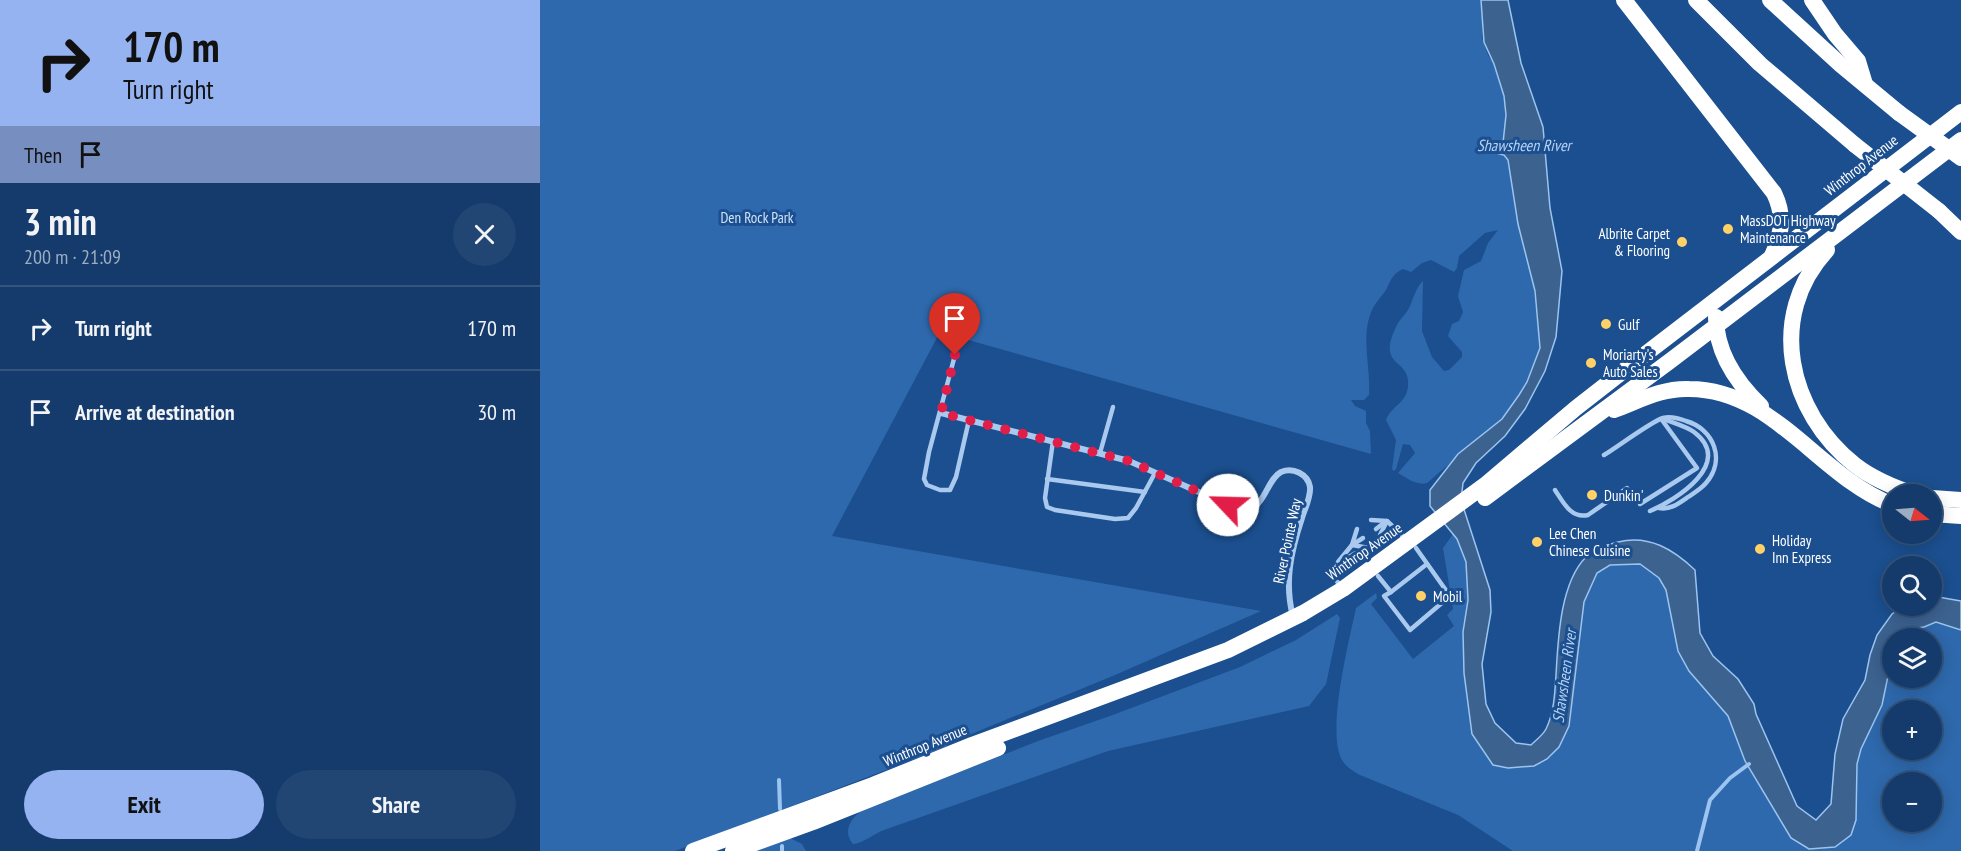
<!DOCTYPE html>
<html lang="en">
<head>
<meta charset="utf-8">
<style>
  body { margin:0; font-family:"PT Sans Narrow",sans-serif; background:#214673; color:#f1f3f6; height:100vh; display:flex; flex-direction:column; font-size:22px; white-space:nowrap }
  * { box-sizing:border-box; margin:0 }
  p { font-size:20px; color:#9dadc1 }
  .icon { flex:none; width:33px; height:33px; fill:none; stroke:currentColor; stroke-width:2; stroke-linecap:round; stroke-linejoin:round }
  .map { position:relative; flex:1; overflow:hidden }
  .drawer { display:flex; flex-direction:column; background:#143b6b; width:540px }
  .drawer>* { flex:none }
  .hud { background:#95b2f1; color:#111; overflow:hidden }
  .needle { width:39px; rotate:107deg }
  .controls { position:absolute; left:1342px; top:484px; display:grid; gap:12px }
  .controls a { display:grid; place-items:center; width:60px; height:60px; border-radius:50%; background:#143b6b; box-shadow:0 3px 15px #0003,0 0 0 2px #33557e; font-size:30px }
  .pin { position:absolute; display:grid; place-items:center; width:51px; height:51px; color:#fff; margin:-62px -26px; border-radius:50% 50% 50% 0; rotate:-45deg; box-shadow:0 0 6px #0007 }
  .pin .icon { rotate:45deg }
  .me { position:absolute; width:66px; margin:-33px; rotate:294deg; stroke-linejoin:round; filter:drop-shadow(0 0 4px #0008) }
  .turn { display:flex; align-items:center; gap:21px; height:126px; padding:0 24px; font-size:27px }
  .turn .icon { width:78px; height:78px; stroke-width:2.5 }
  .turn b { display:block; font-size:42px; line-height:51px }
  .then { display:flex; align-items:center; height:57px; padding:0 24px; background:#0003; gap:12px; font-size:22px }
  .round { display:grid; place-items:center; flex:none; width:63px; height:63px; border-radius:32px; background:#214673 }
  .summary { display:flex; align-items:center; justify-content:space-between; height:102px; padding:0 24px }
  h1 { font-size:36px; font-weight:700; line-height:45px }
  .button { display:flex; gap:12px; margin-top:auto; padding:12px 24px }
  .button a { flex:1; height:69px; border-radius:36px; background:#95b2f1; color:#111; font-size:24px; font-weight:700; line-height:69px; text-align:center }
  .button a+a { background:#214673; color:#f1f3f6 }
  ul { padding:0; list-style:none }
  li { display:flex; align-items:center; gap:18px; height:84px; padding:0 24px; border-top:2px solid #33557e }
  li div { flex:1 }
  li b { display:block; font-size:22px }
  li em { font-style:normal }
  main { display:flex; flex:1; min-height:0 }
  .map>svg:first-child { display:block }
  .green { fill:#2e69ad; fill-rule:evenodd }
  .water { fill:#3c6290; stroke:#9cc4f0; stroke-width:1.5 }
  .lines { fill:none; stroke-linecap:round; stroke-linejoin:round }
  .stream { stroke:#9cc4f0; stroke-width:4 }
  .lane { stroke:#a9c9ee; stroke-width:4.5 }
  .street { stroke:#a9c9ee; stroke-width:6 }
  .highway { stroke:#fff; stroke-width:16 }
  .highway-bridge { stroke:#fff; stroke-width:16 }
  .route { stroke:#e11d48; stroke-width:10; stroke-dasharray:0 18 }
  .poi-dot { fill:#ffd166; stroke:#1b4f8f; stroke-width:2 }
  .labels { text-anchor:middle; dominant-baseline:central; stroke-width:6; stroke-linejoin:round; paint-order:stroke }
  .street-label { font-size:15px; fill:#fff; stroke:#1b4f8f }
  .park-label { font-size:15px; fill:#cfe3fa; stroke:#1b4f8f }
  .poi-label { font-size:15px; fill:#fff; stroke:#1b4f8f; text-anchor:start }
  .water-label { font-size:16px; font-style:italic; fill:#b5d3f5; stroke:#1b4f8f }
</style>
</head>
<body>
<main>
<section class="drawer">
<div class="hud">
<div class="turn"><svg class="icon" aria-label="right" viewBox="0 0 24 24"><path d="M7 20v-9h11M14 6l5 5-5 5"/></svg><div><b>170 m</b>Turn right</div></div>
<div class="then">Then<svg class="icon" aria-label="arrive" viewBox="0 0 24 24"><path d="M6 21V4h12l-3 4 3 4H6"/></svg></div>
</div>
<div class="summary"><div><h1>3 min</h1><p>200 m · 21:09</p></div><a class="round"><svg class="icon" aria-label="close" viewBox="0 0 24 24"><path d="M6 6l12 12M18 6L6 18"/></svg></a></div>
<ul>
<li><svg class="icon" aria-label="right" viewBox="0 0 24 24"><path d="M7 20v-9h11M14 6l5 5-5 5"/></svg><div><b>Turn right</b></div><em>170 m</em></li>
<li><svg class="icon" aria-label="arrive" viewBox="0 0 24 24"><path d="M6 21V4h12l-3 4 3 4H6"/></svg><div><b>Arrive at destination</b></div><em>30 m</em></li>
</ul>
<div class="button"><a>Exit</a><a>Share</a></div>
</section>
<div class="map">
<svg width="1421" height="851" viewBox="0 0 1421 851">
  <rect width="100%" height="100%" fill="#1b4f8f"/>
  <g class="green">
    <path d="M0 0H942V38L948 55 954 64 966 105 964 139 959 152 965 156 968 160 978 224 993 280 1000 348 987 382 962 419 887 483C877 486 867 478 858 473L875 453 870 445 863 444 856 469 854 471 852 469 856 440 846 420C851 406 867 403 868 386 870 365 852 366 850 351 849 345 852 335 855 329 858 321 864 316 868 310 873 301 875 288 883 281L882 331 892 357 904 371 909 370 922 357V352L908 336 912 324 919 321 923 312 918 296 924 270 941 261 948 243 958 230 945 233 919 256 917 268 914 272 891 260 882 263 871 272 863 269C852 274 851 280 846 290 841 297 836 302 832 310 820 337 831 366 829 395L824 400H811L815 406 826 411V423L830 431 831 454 400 332 292 536 721 611 575 675 412 742 403 748 135 851H0Z"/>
    <path d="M913 534C927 550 930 579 928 600 927 612 922 624 923 637 924 670 928 702 932 734L994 766 1007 759 1019 747 1029 726 1044 602 1057 573 1070 565 1100 564 1119 578 1126 590 1138 651 1188 716 1205 761 1212 773 1273 830 1300 807 1348 634 1377 614 1421 616V851H973L918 815 820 775C813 771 806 767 802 760 786 732 809 641 816 608L836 593 837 598 831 604 873 659 914 626 907 615 913 609 903 548ZM1353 639H1392V678H1353ZM1353 711H1392V750H1353ZM1353 783H1392V822H1353Z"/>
    <path d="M797 614 800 618 786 684 769 706 568 751 344 830C335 833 322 844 313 844 302 832 311 817 323 810L498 741 570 716 700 667 756 640Z"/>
    <polygon points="248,837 262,844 266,851 211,851"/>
  </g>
  <path class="water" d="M941 0H968L981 63 1003 127 1010 208 1022 271 1016 337 1005 371 985 409 965 436 936 463 923 483 921 500 950 590 951 612 942 664 946 704 955 723 976 743 991 745C996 740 1003 735 1006 729 1014 713 1015 692 1016 675 1018 640 1020 583 1046 557 1055 548 1066 545 1078 542 1109 534 1134 550 1155 570L1160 633 1173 656 1198 679 1214 704 1216 714 1257 806 1276 820 1291 804 1295 754 1303 719 1325 680 1330 655 1337 635 1352 614 1364 606H1392V596L1421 601V630L1396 622 1384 627 1370 629 1362 639H1353V652L1342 705 1321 749 1317 764 1316 820 1311 835 1295 847 1269 849 1251 838 1205 761 1188 716 1149 671 1138 651 1126 590 1119 578 1100 564 1070 565 1057 573 1044 602 1029 726 1019 747 1007 759 994 766 968 768 953 765 932 734 924 673 923 632 928 600 926 562 917 539 890 506V490L918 454 962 419 979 395 987 382 1000 348 995 291 978 224 968 160 964 155 959 154 963 143 966 115 964 96 954 64 944 42Z"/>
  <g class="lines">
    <g class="stream">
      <polyline points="239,780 240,809"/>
      <polyline points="242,846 242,851"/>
      <polyline points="1157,851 1170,800 1190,778 1209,764"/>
    </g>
    <g class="lane">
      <polyline points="415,355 389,452 384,479 387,485 400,490 410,490 416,477 429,420"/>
      <polyline points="513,441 505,498 507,507 515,510 575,519 588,518 596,508 615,473"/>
      <polyline points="560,453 573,407"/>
      <path d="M1064 455C1076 448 1112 421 1123 418 1131 416 1138 418 1146 421 1174 429 1186 460 1166 483 1161 489 1154 493 1148 497 1138 504 1130 510 1119 508"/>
      <polyline points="507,479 605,492"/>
      <path d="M1015 490C1023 502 1031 519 1048 515L1087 488"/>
      <polyline points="1100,504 1157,468 1122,420"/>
      <path d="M1110 511C1136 500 1195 463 1154 432 1146 426 1133 423 1124 419"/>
      <polyline points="831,520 847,521 865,538"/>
      <polyline points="836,529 845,522"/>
      <polyline points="840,535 847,521"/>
      <polyline points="812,545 817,529"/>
      <polyline points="812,545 823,538"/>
      <polyline points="798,562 812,545 829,548"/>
      <polyline points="838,576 851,592 844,596 870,630 910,596 876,548"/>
      <polyline points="801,586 794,578 796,565 814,554 827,550 856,530"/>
      <polyline points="851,592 887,564"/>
    </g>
    <path class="street" d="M401 413 589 461 706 513C711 510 717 506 720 501 727 493 731 477 741 472 753 467 768 474 770 487 771 497 765 508 762 518 751 551 744 582 753 617"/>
    <g class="highway">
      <path d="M1084 0 1234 193C1245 216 1242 233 1232 256"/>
      <polyline points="1156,0 1220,64 1315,145"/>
      <polyline points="1230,0 1301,65 1359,113"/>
      <polyline points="1272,0 1295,34 1318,61 1325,84"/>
      <polyline points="1399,211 1421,232"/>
      <path d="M1287 250C1226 316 1248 412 1315 465 1333 479 1355 488 1377 495"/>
      <path d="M1176 317C1176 353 1196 382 1221 406"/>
      <path d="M1074 410C1099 401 1121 388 1149 389 1234 389 1279 477 1353 505"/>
      <polyline points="945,498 1130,361 1421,140"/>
      <polyline points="1392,498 1421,500"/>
      <polyline points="1392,514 1421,516"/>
      <polyline points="153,851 333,785 432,745 688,650 763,613 803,589 945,485 1036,408 1095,362 1421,112"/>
      <polyline points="193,851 273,822 458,748"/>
    </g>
    <g class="highway-bridge">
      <polyline points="1359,113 1421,158"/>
      <polyline points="1315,145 1399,211"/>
    </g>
  </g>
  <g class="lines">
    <polyline class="route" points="415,355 401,413 589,461 688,505"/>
  </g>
  <g class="poi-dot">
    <circle cx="1188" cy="229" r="6"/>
    <circle cx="1142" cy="242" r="6"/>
    <circle cx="1066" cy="324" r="6"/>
    <circle cx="1051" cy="363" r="6"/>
    <circle cx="1052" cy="495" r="6"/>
    <circle cx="997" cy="542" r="6"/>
    <circle cx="1220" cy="549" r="6"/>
    <circle cx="881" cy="596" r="6"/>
  </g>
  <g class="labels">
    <g class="street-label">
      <text transform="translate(1321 165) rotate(-38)">Winthrop Avenue</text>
      <text transform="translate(747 541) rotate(-78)">River Pointe Way</text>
      <text transform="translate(824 551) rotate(-35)">Winthrop Avenue</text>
      <text transform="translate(385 745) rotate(-22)">Winthrop Avenue</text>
    </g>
    <g class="park-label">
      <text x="217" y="217">Den Rock Park</text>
    </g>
    <g class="poi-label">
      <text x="1200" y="220">MassDOT Highway<tspan x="1200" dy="17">Maintenance</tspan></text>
      <text x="1130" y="233" text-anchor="end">Albrite Carpet<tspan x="1130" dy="17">&amp; Flooring</tspan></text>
      <text x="1078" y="324">Gulf</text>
      <text x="1063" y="354">Moriarty's<tspan x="1063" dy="17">Auto Sales</tspan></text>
      <text x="1064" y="495">Dunkin'</text>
      <text x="1009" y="533">Lee Chen<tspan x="1009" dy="17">Chinese Cuisine</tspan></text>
      <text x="1232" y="540">Holiday<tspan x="1232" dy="17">Inn Express</tspan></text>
      <text x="893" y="596">Mobil</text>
    </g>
    <g class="water-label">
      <text x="984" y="145">Shawsheen River</text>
      <text transform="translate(1024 676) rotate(-82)">Shawsheen River</text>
    </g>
  </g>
</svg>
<div class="controls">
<a><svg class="needle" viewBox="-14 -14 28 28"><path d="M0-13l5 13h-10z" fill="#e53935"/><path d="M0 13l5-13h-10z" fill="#9dadc1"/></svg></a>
<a><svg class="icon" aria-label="search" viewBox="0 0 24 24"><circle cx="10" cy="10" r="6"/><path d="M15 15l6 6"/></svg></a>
<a><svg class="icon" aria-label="layers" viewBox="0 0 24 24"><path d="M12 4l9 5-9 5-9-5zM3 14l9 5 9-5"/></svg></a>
<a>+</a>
<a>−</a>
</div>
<div class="pin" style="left:415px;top:355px;background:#d93025"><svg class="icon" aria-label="arrive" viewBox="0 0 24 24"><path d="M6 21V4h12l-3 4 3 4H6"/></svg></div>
<svg class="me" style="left:688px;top:505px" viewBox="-20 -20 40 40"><circle r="19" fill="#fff"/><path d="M0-13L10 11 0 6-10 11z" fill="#e11d48"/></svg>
</div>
</main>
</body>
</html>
